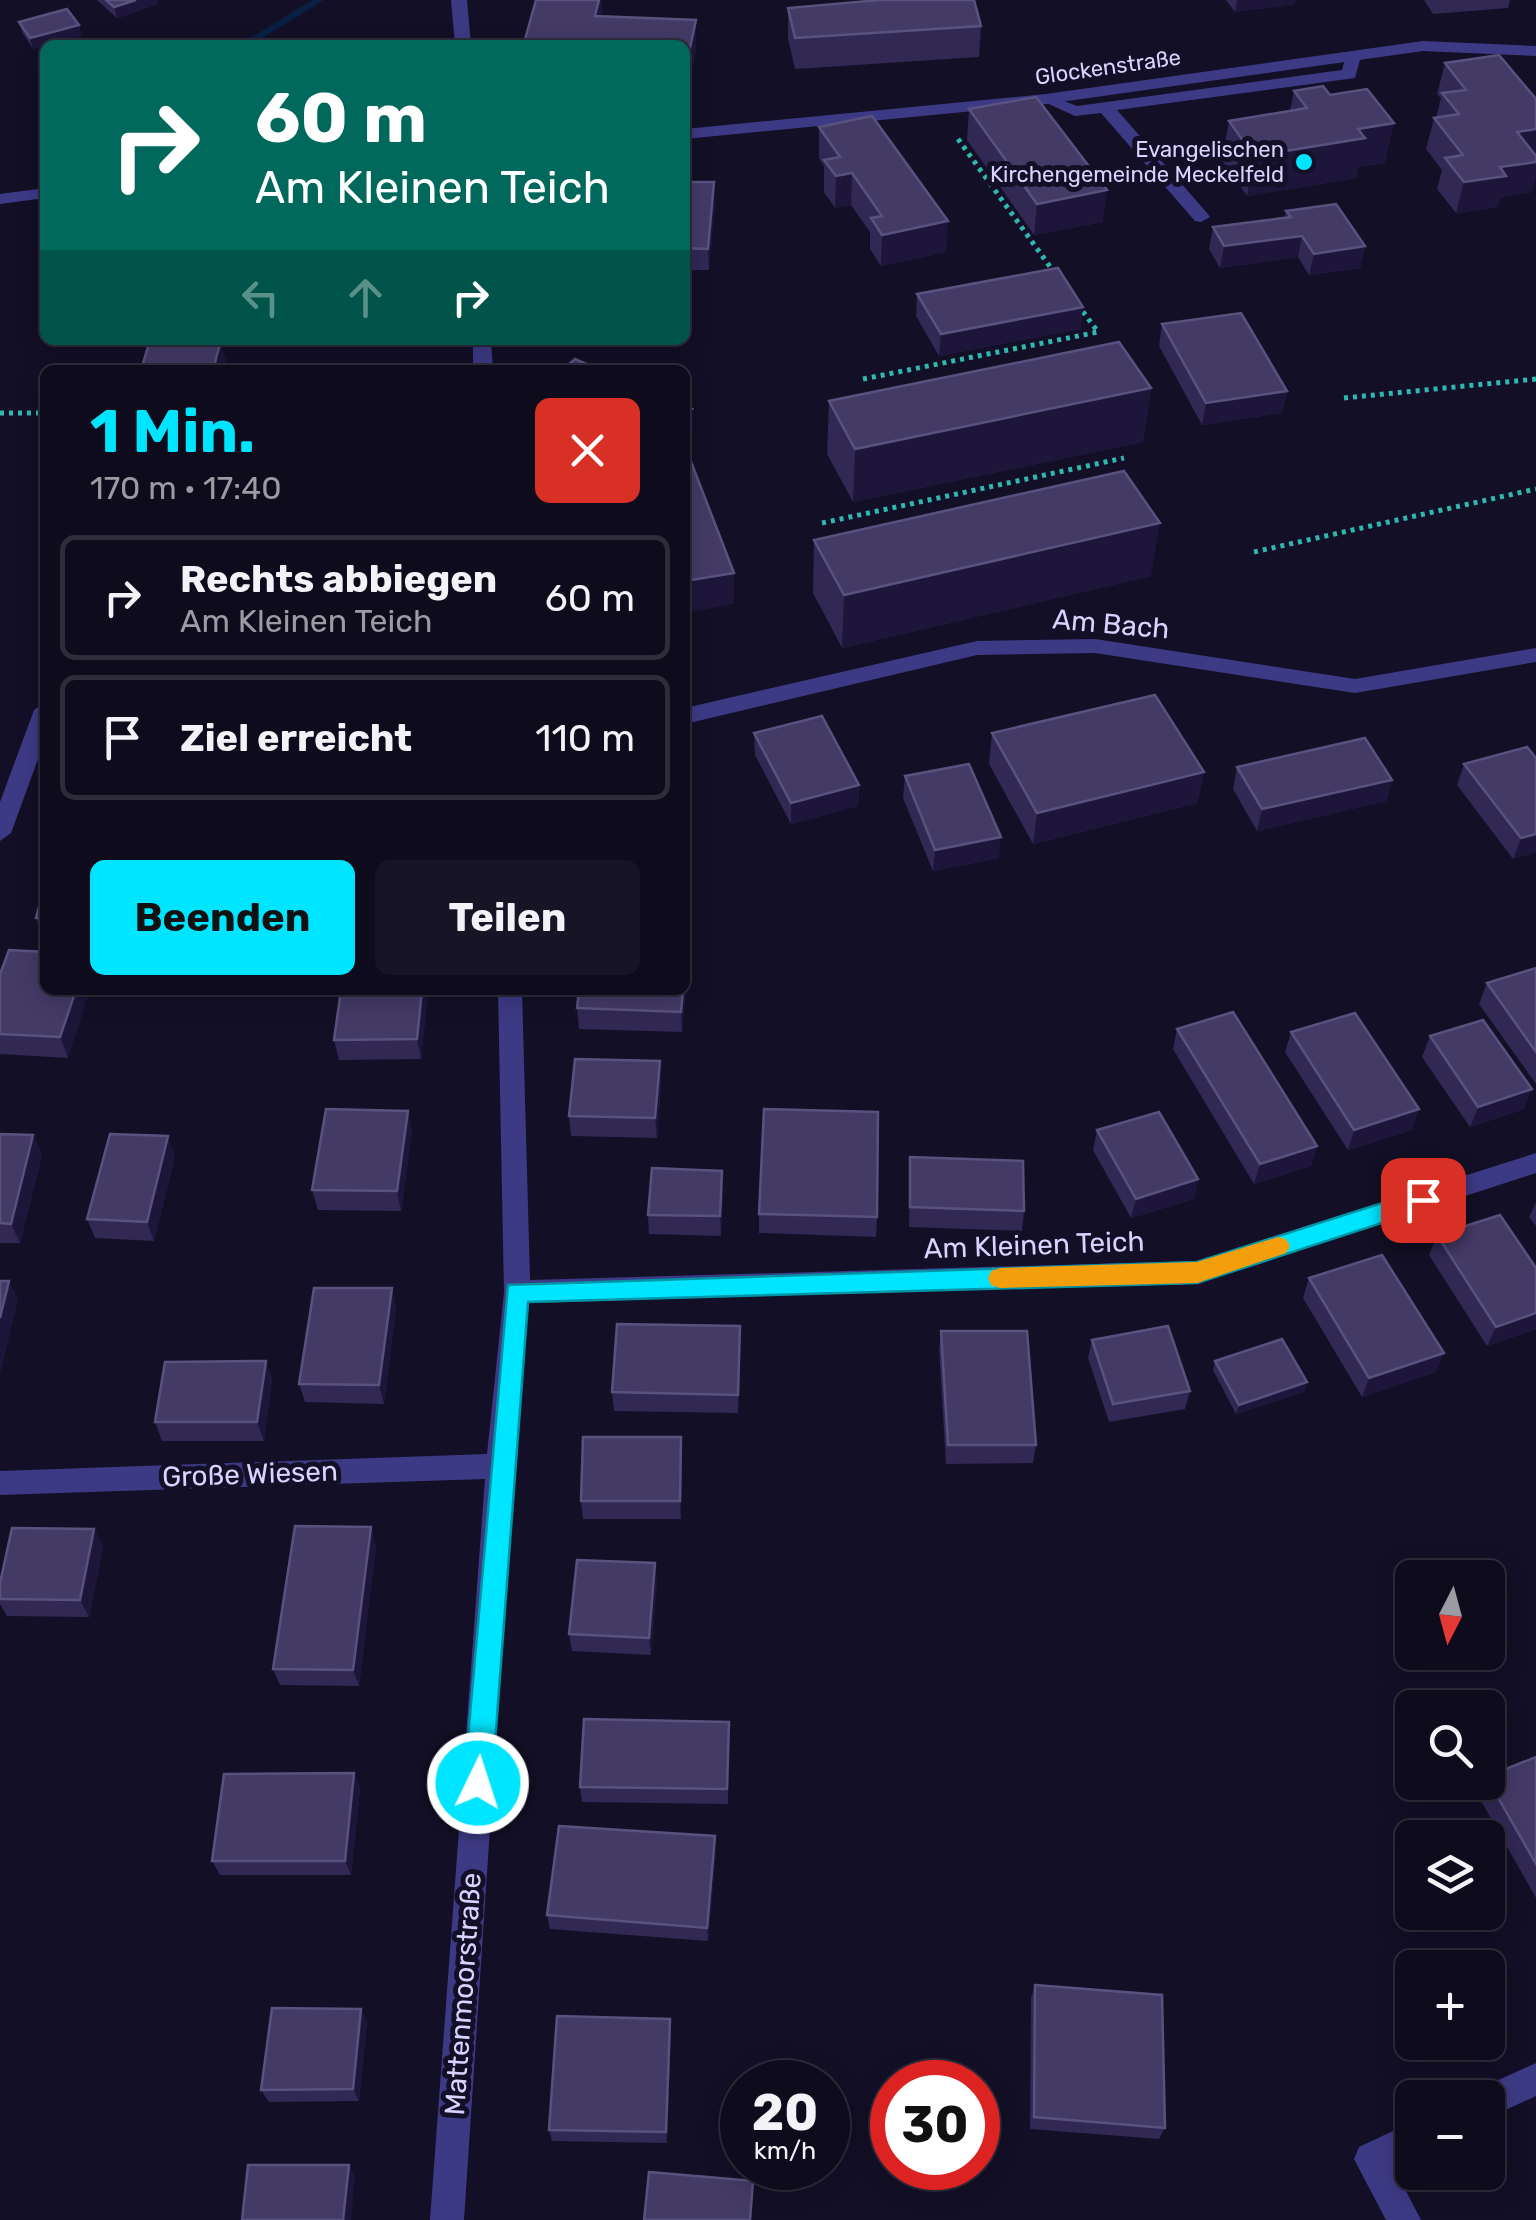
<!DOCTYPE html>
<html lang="de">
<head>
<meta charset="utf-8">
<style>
  body { margin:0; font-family:Rubik,sans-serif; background:#171425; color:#f1f3f6; height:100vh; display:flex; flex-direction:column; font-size:38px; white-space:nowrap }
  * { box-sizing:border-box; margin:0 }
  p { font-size:32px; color:#9b9ba3 }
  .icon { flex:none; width:55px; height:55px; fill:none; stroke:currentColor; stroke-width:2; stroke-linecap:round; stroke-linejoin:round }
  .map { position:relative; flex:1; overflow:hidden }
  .drawer { position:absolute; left:40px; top:365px; width:650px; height:630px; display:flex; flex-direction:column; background:#0e0b1c; border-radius:15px; box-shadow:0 5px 25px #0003,0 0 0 2px #2e2b3b }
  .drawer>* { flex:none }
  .guide { position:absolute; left:40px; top:40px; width:650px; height:305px; border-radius:15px; box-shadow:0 5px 25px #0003,0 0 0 2px #2e2b3b; background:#00695c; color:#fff; overflow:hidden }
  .needle { width:65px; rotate:186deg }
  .fabs { position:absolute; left:1395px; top:1560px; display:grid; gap:20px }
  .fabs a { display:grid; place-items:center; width:110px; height:110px; border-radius:15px; background:#0e0b1c; box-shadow:0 5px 25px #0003,0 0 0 2px #2e2b3b; font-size:50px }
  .speed { position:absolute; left:720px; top:2060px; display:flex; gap:20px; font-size:50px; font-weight:700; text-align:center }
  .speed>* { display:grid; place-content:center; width:130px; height:130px; border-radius:50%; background:#0e0b1c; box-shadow:0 5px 25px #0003,0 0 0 2px #2e2b3b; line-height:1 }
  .speed small { font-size:25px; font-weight:400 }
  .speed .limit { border:15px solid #d22; background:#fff; color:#111 }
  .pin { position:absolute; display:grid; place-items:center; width:85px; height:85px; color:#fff; margin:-42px; border-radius:20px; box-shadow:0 5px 15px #0006 }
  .me { position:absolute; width:110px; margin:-55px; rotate:4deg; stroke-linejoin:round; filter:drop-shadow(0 0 8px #0008) }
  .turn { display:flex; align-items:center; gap:35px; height:210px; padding:0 50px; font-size:45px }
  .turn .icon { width:130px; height:130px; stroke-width:2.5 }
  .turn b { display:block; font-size:70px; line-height:85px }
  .lanes { display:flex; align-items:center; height:95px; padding:0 50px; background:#0003; justify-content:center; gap:50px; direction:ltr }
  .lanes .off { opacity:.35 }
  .round { display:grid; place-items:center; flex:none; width:105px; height:105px; border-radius:15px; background:#171425 }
  .summary { display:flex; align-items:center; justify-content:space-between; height:170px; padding:0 50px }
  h1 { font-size:60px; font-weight:700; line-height:75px; color:#00e5ff }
  .cta { display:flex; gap:20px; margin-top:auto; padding:20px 50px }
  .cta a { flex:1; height:115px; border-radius:15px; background:#00e5ff; color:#111; font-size:40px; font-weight:700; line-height:115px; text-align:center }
  .cta a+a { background:#171425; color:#f1f3f6 }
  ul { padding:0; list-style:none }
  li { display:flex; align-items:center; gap:30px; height:125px; margin:0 20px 15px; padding:0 30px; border:5px solid #2e2b3b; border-radius:15px }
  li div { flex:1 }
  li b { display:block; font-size:38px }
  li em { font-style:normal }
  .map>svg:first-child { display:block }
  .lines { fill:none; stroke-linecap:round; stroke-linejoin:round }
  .stream { fill:#0a1f44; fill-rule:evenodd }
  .path { stroke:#2fb8b0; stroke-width:5; stroke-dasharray:4 5; stroke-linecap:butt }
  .service { fill:#3d3a85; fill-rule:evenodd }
  .minor { fill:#3d3a85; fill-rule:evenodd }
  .wall { fill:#312854 }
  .shaded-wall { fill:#1d163a }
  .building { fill:#433a66; stroke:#5a527e; stroke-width:2.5 }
  .route { fill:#00e5ff; stroke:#0095a6; stroke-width:2.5 }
  .slow { fill:#f59e0b }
  .poi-dot { fill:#00e5ff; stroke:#130f26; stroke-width:4 }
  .labels { text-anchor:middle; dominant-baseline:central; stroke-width:10; stroke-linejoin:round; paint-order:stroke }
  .far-street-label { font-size:22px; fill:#d9d4ff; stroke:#130f26 }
  .far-poi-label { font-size:22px; fill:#d9d4ff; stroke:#130f26; text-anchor:end }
  .street-label { font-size:28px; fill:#d9d4ff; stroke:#130f26 }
</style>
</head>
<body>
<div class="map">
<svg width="1536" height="2220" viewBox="0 0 1536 2220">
  <rect width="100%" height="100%" fill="#130f26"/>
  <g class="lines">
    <polygon class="stream" points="312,0 324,0 251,45 239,45"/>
    <g class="path">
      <polyline points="958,139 1056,275"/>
      <polyline points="863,379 1098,332 1078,305"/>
      <polyline points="1344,398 1536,379"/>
      <polyline points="0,413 45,413"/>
      <polyline points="822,523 1124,458"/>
      <polyline points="1254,552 1536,489"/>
    </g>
    <polygon class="service" points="1347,52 1361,56 1355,78 1117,110 1207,213 1210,217 1201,222 1195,221 1101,113 1075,116 1038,99 1046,94 1077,106 1342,70"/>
    <g class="minor">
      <polygon points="451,0 467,0 471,45 455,45"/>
      <polygon points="1423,41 1536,46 1536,56 1423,51 1046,104 685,139 685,129 1046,94"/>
      <polygon points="45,188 45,198 0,204 0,194"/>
      <polygon points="473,340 491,340 493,370 473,370"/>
      <polygon points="1095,639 1355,679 1536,648 1536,662 1355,693 1095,653 977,655 685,724 685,708 977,641"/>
      <polygon points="45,702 45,740 11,833 0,841 0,802 34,710"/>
      <polygon points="498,990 522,990 530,1280 1197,1261 1536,1153 1536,1173 1197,1283 529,1303 514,1466 464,2220 430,2220 485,1479 0,1495 0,1471 487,1454 504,1292"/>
      <polygon points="1536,2063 1536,2096 1488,2118 1488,2098 1473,2098 1476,2090"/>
      <polygon points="1412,2122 1412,2156 1393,2166 1421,2220 1386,2220 1354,2159 1359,2147"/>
    </g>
  </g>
  <g class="wall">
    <polygon points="97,0 157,0 158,4 117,18"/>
    <polygon points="1226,0 1295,0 1294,4 1235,12"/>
    <polygon points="1424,0 1510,0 1508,8 1433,14"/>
    <polygon points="788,8 981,26 979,57 795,69 788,38"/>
    <polygon points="19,22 79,25 81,36 33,49 22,32"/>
    <polygon points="1445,63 1536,99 1532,192 1500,197 1498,207 1456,213 1437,189 1442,170 1426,149 1434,118 1436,118 1441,98 1437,94"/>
    <polygon points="1294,91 1385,163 1358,167 1356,178 1247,196 1222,161 1229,121 1290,111"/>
    <polygon points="969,109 1103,222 1034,235 967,140"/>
    <polygon points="819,127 946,252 881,266 870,249 870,232 851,205 835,208 824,192 824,166 819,158"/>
    <polygon points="685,182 715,204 709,270 685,270"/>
    <polygon points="1286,211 1365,246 1360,268 1309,275 1298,257 1220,268 1209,249 1213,227 1285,217"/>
    <polygon points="917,294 1083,307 1080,329 939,356 916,316"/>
    <polygon points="1162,324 1287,391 1282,413 1202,425 1159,346"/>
    <polygon points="1151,388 1143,442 853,502 827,454 829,401"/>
    <polygon points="814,540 1151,576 842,648 813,593"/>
    <polygon points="754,733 859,785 858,806 791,824 755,755"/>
    <polygon points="992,733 1204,772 1197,803 1033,844 989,764"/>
    <polygon points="1536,758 1536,852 1513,859 1457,785 1464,764"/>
    <polygon points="1237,767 1392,780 1386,801 1257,831 1233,789"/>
    <polygon points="905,776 999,858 933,871 903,798"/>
    <polygon points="45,885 45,940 36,918"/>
    <polygon points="45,952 68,1058 0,1054 0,974"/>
    <polygon points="1536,968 1536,1084 1479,1004 1487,983"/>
    <polygon points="686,987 682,1032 579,1029 577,1008"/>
    <polygon points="341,990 428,990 421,1059 339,1060 334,1040"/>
    <polygon points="1177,1029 1317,1146 1311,1166 1254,1184 1173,1049"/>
    <polygon points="1291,1032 1412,1130 1348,1150 1285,1052"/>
    <polygon points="1430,1036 1524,1109 1470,1127 1422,1057"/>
    <polygon points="661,1082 657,1138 571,1136 569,1116"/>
    <polygon points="1097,1130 1198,1179 1194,1199 1131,1218 1093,1150"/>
    <polygon points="412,1131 401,1211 318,1210 312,1190"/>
    <polygon points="0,1134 33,1135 42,1155 20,1243 0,1243"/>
    <polygon points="175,1156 154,1241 95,1238 87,1219"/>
    <polygon points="910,1157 1024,1211 1022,1231 909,1227"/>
    <polygon points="723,1190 721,1236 649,1234 648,1215"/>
    <polygon points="1536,1202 1536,1226 1529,1217"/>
    <polygon points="759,1214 877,1217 876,1237 759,1233"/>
    <polygon points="1437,1235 1536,1268 1536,1329 1487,1346 1429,1255"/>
    <polygon points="1309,1278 1436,1372 1362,1397 1303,1298"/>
    <polygon points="396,1307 384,1404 305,1402 299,1384"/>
    <polygon points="740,1326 738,1413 614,1411 612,1392"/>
    <polygon points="941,1331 1036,1445 1033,1463 946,1464 939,1350"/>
    <polygon points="1092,1340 1190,1391 1185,1409 1109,1422 1088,1358"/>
    <polygon points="266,1361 272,1380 264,1441 162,1441 155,1422"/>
    <polygon points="1215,1361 1307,1382 1304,1392 1236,1414 1213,1370"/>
    <polygon points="682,1455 681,1519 583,1519 581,1501"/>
    <polygon points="94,1529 103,1547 89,1617 7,1616 0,1604 0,1583"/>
    <polygon points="376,1545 359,1686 280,1685 273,1669"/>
    <polygon points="657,1580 651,1655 572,1651 569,1634"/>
    <polygon points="729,1722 728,1804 582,1802 580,1787"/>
    <polygon points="1536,1757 1536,1898 1476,1792 1482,1782 1488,1782 1488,1776"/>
    <polygon points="354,1773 360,1788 351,1875 220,1875 212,1861"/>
    <polygon points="716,1851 708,1941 550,1929 547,1915"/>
    <polygon points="1035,1985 1165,2128 1159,2139 1030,2129 1031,1998"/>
    <polygon points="670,2019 671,2031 667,2143 552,2141 549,2130"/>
    <polygon points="367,2021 359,2101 269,2102 261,2090"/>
  </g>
  <g class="shaded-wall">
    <polygon points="136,0 157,0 158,4 117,18 114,7"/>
    <polygon points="599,0 602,0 603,23 595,16"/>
    <polygon points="1237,0 1295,0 1294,4 1235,12"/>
    <polygon points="696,20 696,51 685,106 685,71"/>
    <polygon points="79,25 81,36 33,49 30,38"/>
    <polygon points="1394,123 1385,163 1358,167 1356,178 1247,196 1254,156 1358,129"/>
    <polygon points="1536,129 1536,159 1517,132"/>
    <polygon points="1536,162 1536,177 1532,192 1500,197 1498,207 1456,213 1464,182 1500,167"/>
    <polygon points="852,173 851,205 835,208 836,176"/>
    <polygon points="714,182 715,204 709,270 708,249"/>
    <polygon points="1107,190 1103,222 1034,235 1037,204"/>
    <polygon points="948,221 946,252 881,266 882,235"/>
    <polygon points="1302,236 1298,257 1220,268 1224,246"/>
    <polygon points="1365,246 1360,268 1309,275 1314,254"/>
    <polygon points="1083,307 1080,329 939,356 941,334"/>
    <polygon points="221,340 226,362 224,370 213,370"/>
    <polygon points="1151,388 1143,442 853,502 855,449"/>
    <polygon points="1287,391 1282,413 1202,425 1206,403"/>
    <polygon points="692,409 693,431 685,439 685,416"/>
    <polygon points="1160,523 1151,576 842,648 844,595"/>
    <polygon points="734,573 734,604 685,613 685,581"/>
    <polygon points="1204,772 1197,803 1033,844 1037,813"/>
    <polygon points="1392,780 1386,801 1257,831 1262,809"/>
    <polygon points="859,785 858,806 791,824 791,803"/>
    <polygon points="1536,834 1536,852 1513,859 1521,838"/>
    <polygon points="1001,837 999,858 933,871 935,850"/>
    <polygon points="685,966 686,987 682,1032 681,1012 683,990 685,990"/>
    <polygon points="76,990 90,990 68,1058 60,1037"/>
    <polygon points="422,990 428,990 421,1059 417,1039"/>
    <polygon points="660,1061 661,1082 657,1138 655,1118"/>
    <polygon points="1532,1089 1524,1109 1470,1127 1478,1107"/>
    <polygon points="1419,1109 1412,1130 1348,1150 1354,1130"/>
    <polygon points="408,1111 412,1131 401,1211 397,1191"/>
    <polygon points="33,1135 42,1155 20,1243 11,1224"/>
    <polygon points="168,1136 175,1156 154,1241 147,1222"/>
    <polygon points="1317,1146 1311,1166 1254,1184 1260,1164"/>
    <polygon points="722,1171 723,1190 721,1236 720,1216"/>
    <polygon points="1198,1179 1194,1199 1131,1218 1136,1199"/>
    <polygon points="9,1281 18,1300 0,1375 0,1318"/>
    <polygon points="392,1288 396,1307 384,1404 379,1385"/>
    <polygon points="1536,1313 1536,1329 1487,1346 1496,1327"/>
    <polygon points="1444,1353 1436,1372 1362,1397 1369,1378"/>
    <polygon points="266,1361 272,1380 264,1441 257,1422"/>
    <polygon points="1307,1382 1304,1392 1236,1414 1239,1405"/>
    <polygon points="681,1437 682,1455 681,1519 680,1501"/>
    <polygon points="371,1527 376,1545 359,1686 353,1670"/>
    <polygon points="94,1529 103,1547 89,1617 80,1600"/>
    <polygon points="655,1563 657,1580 651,1655 649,1638"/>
    <polygon points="354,1773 360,1788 351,1875 345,1861"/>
    <polygon points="715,1836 716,1851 708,1941 707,1928"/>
    <polygon points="361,2009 367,2021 359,2101 353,2089"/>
    <polygon points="670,2019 671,2031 667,2143 666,2132"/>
    <polygon points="349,2165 355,2176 351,2220 343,2220"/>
  </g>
  <g class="building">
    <polygon points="106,0 136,0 114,7"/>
    <polygon points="536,0 599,0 595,16 696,20 685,71 685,45 559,45 524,43"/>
    <polygon points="880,0 974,0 981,26 795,38 788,8"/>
    <polygon points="67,9 79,25 30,38 19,22"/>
    <polygon points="1499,55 1536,99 1536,129 1517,132 1536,156 1536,162 1500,167 1506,176 1464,182 1445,158 1463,155 1434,118 1459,114 1442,93 1466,90 1445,63"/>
    <polygon points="1323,86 1330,95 1367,89 1394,123 1358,129 1365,138 1254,156 1229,121 1307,108 1294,91"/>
    <polygon points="1036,97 1107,190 1037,204 969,109"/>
    <polygon points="872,116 948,221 882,235 871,218 882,216 852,173 836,176 824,160 840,157 819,127"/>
    <polygon points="685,182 714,182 708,249 685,248"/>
    <polygon points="1336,204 1365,246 1314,254 1302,236 1224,246 1213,227 1291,217 1286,211"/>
    <polygon points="1058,268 1083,307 941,334 917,294"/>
    <polygon points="1241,313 1287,391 1206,403 1162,324"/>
    <polygon points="150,340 221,340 213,370 141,370"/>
    <polygon points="1119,342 1151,388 855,449 829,401"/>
    <polygon points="575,359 600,370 562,370"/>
    <polygon points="685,406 692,409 685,416"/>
    <polygon points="685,446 734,573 685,581"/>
    <polygon points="1124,471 1160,523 844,595 814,540"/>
    <polygon points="1155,695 1204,772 1037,813 992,733"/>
    <polygon points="822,716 859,785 791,803 754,733"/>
    <polygon points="1365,738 1392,780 1262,809 1237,767"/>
    <polygon points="1527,747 1536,758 1536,834 1521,838 1464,764"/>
    <polygon points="969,764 1001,837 935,850 905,776"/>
    <polygon points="45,885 45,919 36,918"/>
    <polygon points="9,950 45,952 45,990 76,990 60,1037 0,1034 0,974"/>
    <polygon points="1536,968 1536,1052 1487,983"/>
    <polygon points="341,990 422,990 417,1039 334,1040"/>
    <polygon points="579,990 683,990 681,1012 577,1008"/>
    <polygon points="1233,1012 1317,1146 1260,1164 1177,1029"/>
    <polygon points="1355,1013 1419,1109 1354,1130 1291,1032"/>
    <polygon points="1483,1020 1532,1089 1478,1107 1430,1036"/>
    <polygon points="575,1059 660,1061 655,1118 569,1116"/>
    <polygon points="326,1109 408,1111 397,1191 312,1190"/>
    <polygon points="764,1109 878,1112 877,1217 759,1214"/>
    <polygon points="1159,1112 1198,1179 1136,1199 1097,1130"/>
    <polygon points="0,1134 33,1135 11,1224 0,1223"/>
    <polygon points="110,1134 168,1136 147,1222 87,1219"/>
    <polygon points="910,1157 1023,1161 1024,1211 910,1207"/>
    <polygon points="652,1168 722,1171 720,1216 648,1215"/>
    <polygon points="1500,1215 1536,1268 1536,1313 1496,1327 1437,1235"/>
    <polygon points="1382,1255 1444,1353 1369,1378 1309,1278"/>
    <polygon points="0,1281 9,1281 0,1318"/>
    <polygon points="314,1288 392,1288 379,1385 299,1384"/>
    <polygon points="617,1324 740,1326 738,1395 612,1392"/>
    <polygon points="1168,1326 1190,1391 1113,1404 1092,1340"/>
    <polygon points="941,1331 1027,1331 1036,1445 948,1445"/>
    <polygon points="1282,1339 1307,1382 1239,1405 1215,1361"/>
    <polygon points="266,1361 257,1422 155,1422 165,1362"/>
    <polygon points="583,1437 681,1437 680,1501 581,1501"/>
    <polygon points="295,1526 371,1527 353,1670 273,1669"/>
    <polygon points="12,1528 94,1529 80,1600 0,1599 0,1583"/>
    <polygon points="577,1560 655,1563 649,1638 569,1634"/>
    <polygon points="584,1719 729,1722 727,1789 580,1787"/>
    <polygon points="1536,1757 1536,1864 1488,1780 1488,1776"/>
    <polygon points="354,1773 345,1861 212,1861 224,1774"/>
    <polygon points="559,1826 715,1836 707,1928 547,1915"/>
    <polygon points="1035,1985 1162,1995 1165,2128 1034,2117"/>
    <polygon points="272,2008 361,2009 353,2089 261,2090"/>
    <polygon points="557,2016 670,2019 666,2132 549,2130"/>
    <polygon points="248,2165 349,2165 343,2220 242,2220"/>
    <polygon points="649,2172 753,2181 750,2220 644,2220"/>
  </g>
  <polygon class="route" points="1423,1190 1431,1193 1435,1200 1431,1207 1197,1283 528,1302 492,1783 488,1793 478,1797 468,1793 464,1783 508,1285 1197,1262"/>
  <polygon class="slow" points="1278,1237 1286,1239 1290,1246 1286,1253 1197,1283 1000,1288 991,1285 988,1278 991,1271 1000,1268 1197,1262"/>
  <circle class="poi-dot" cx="1304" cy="162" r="10"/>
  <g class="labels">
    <g class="far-street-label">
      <text transform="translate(1108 67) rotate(-8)">Glockenstraße</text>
    </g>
    <g class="far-poi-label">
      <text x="1284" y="149">Evangelischen<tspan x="1284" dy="25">Kirchengemeinde Meckelfeld</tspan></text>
    </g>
    <g class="street-label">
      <text transform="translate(1111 624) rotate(5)">Am Bach</text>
      <text transform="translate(1034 1245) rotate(-2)">Am Kleinen Teich</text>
      <text transform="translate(250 1474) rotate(-2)">Große Wiesen</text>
      <text transform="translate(463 1994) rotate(-86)">Mattenmoorstraße</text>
    </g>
  </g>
</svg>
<div class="fabs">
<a><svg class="needle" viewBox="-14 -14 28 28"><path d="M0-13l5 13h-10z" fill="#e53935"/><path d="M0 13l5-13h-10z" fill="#9b9ba3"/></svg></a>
<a><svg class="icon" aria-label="search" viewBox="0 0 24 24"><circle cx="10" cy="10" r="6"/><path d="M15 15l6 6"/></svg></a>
<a><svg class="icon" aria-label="layers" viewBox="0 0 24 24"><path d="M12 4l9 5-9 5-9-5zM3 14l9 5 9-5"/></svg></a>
<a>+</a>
<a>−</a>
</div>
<div class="speed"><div>20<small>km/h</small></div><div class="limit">30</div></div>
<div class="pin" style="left:1423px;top:1200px;background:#d93025"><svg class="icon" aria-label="arrive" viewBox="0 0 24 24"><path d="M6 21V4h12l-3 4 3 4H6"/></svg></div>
<svg class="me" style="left:478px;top:1783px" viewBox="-20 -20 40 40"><circle r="17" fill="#00e5ff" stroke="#fff" stroke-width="3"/><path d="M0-11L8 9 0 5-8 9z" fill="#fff"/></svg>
<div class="guide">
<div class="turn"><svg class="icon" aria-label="right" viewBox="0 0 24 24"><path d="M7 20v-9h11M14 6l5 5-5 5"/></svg><div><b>60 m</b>Am Kleinen Teich</div></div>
<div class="lanes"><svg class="icon off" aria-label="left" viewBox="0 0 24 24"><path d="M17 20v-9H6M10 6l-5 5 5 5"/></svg><svg class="icon off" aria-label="ahead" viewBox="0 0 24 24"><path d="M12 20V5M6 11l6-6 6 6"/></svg><svg class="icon" aria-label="right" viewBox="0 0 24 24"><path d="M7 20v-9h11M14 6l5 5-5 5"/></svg></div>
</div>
<section class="drawer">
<div class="summary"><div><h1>1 Min.</h1><p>170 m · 17:40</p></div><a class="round" style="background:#d93025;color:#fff"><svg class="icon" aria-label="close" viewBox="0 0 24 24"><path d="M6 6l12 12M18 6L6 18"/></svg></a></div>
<ul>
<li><svg class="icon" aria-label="right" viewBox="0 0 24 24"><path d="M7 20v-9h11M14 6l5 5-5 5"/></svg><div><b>Rechts abbiegen</b><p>Am Kleinen Teich</p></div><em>60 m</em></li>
<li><svg class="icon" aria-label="arrive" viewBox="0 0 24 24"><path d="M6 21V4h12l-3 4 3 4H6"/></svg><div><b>Ziel erreicht</b></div><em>110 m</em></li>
</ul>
<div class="cta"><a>Beenden</a><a>Teilen</a></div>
</section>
</div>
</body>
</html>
